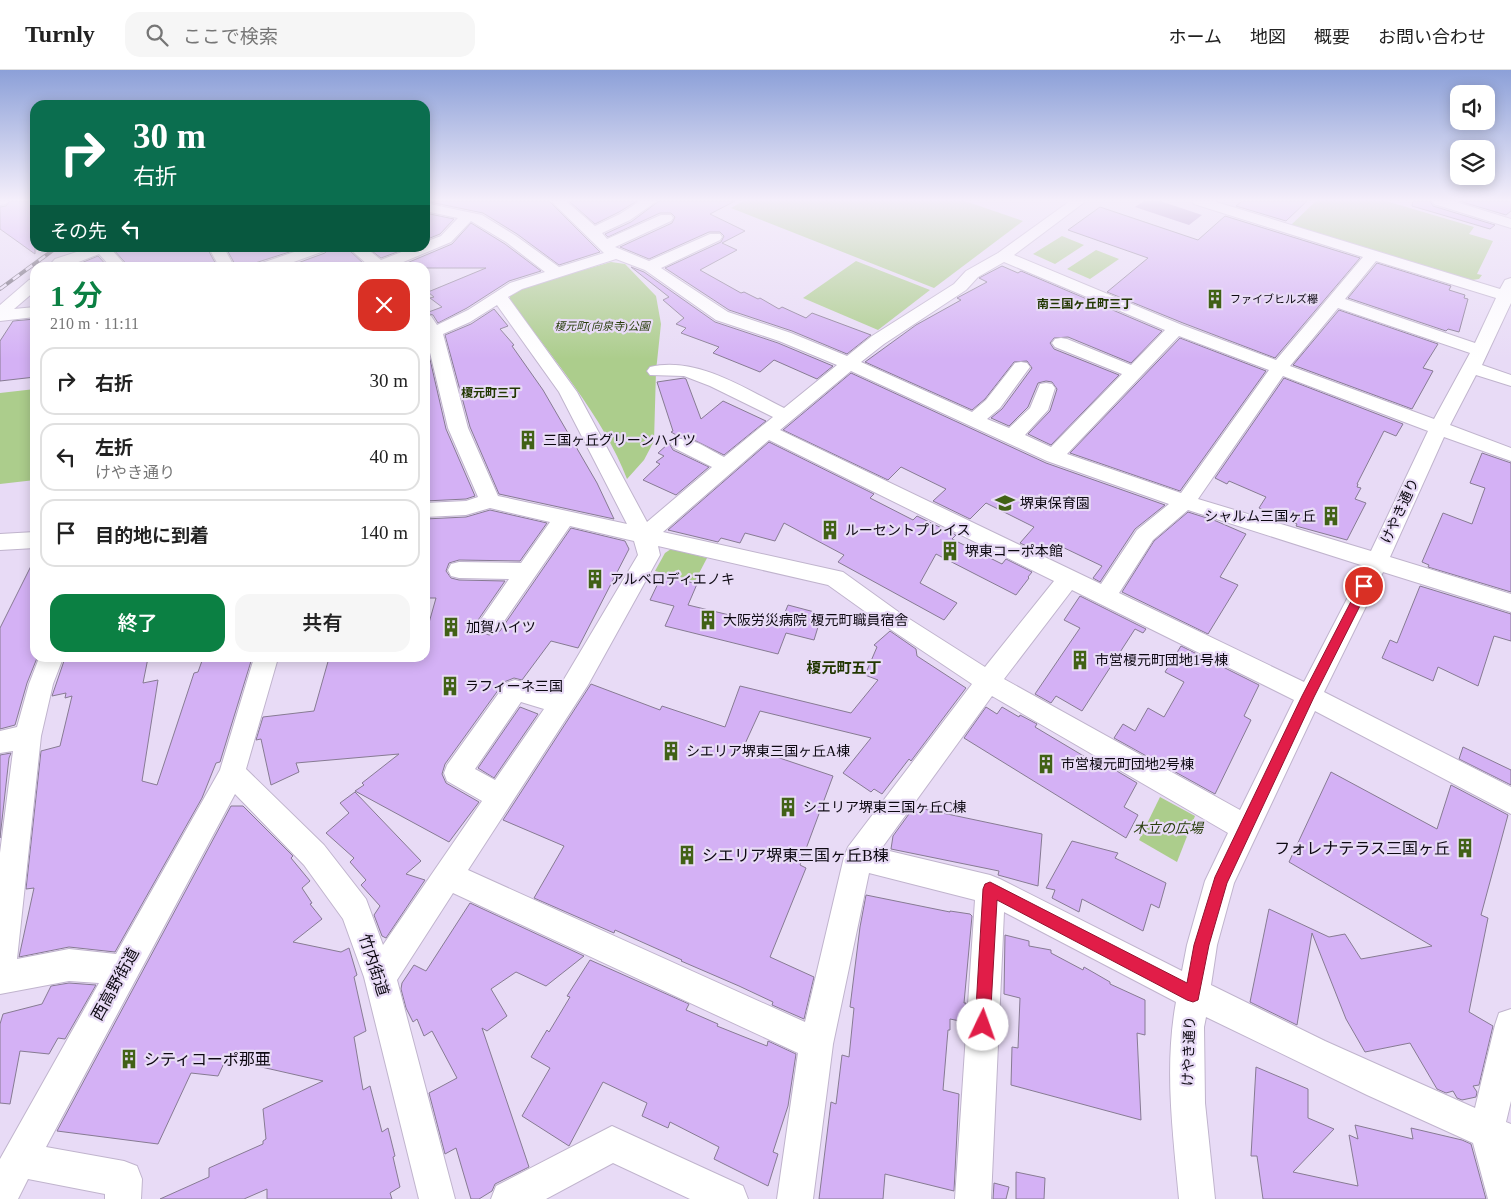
<!DOCTYPE html>
<html lang="ja">
<head>
<meta charset="utf-8">
<style>
  body { margin:0; font-family:"Times New Roman","Noto Sans JP",serif; background:#f6f6f6; color:#222; height:100vh; display:flex; flex-direction:column; font-size:19px; white-space:nowrap }
  * { box-sizing:border-box; margin:0 }
  p { font-size:16px; color:#767676 }
  .icon { flex:none; width:28px; height:28px; fill:none; stroke:currentColor; stroke-width:2; stroke-linecap:round; stroke-linejoin:round }
  .map { position:relative; flex:1; overflow:hidden }
  .side { position:absolute; left:30px; top:192px; width:400px; height:400px; display:flex; flex-direction:column; background:#fff; border-radius:15px; box-shadow:0 2px 12px #0003 }
  .side>* { flex:none }
  .top-card { position:absolute; left:30px; top:30px; width:400px; height:152px; border-radius:15px; box-shadow:0 2px 12px #0003; background:#0b6e4f; color:#fff; overflow:hidden }
  .tools { position:absolute; left:1450px; top:15px; display:grid; gap:10px }
  .tools a { display:grid; place-items:center; width:45px; height:45px; border-radius:10px; background:#fff; box-shadow:0 2px 12px #0003; font-size:25px }
  .pin { position:absolute; display:grid; place-items:center; width:42px; height:42px; color:#fff; margin:-21px; border:2px solid #fff; border-radius:50%; box-shadow:0 1px 5px #0007 }
  .me { position:absolute; width:55px; margin:-28px; rotate:3deg; stroke-linejoin:round; filter:drop-shadow(0 0 4px #0008) }
  .turn { display:flex; align-items:center; gap:18px; height:105px; padding:0 20px; font-size:22px }
  .turn .icon { width:65px; height:65px; stroke-width:2.5 }
  .turn b { display:block; font-size:35px; line-height:42px }
  .then { display:flex; align-items:center; height:48px; padding:0 20px; background:#0003; gap:10px; font-size:19px }
  .round { display:grid; place-items:center; flex:none; width:52px; height:52px; border-radius:15px; background:#f6f6f6 }
  .overview { display:flex; align-items:center; justify-content:space-between; height:85px; padding:0 20px }
  h1 { font-size:30px; font-weight:600; line-height:38px; color:#0b8043 }
  .primary-button { display:flex; gap:10px; margin-top:auto; padding:10px 20px }
  .primary-button a { flex:1; height:58px; border-radius:15px; background:#0b8043; color:#fff; font-size:20px; font-weight:600; line-height:58px; text-align:center }
  .primary-button a+a { background:#f6f6f6; color:#222 }
  ul { padding:0; list-style:none }
  li { display:flex; align-items:center; gap:15px; height:68px; margin:0 10px 8px; padding:0 10px; border:2px solid #e0e0e0; border-radius:15px }
  li div { flex:1 }
  li b { display:block; font-size:19px }
  li em { font-style:normal }
  header { display:flex; align-items:center; gap:30px; box-sizing:border-box; height:70px; padding:0 25px; background:#fff; border-bottom:1px solid #e0e0e0 }
  header strong { font-size:24px }
  nav { display:flex; gap:28px; margin-inline-start:auto; font-size:18px }
  .search { width:350px; height:45px; background:#f6f6f6; display:flex; align-items:center; gap:12px; box-sizing:border-box; padding:0 18px; border-radius:15px; color:#767676; font-size:19px }
  .map>svg:first-child { display:block }
  .green { fill:#accd8c }
  .water { fill:#a281c1 }
  .building { fill:#d4b1f5; stroke:#877b93 }
  .lines { fill:none; stroke-linecap:round; stroke-linejoin:round }
  .minor-casing { stroke:#c0b4cd; stroke-width:2 }
  .minor { fill:#fff; fill-rule:evenodd }
  .rail-casing { stroke:#675f6f; stroke-width:4 }
  .rail { stroke:#e8dbf6; stroke-width:2.5; stroke-dasharray:8; stroke-linecap:butt }
  .route { fill:#e11d48; stroke:#92132f }
  .labels { text-anchor:middle; dominant-baseline:central; stroke-width:4.5; stroke-linejoin:round; paint-order:stroke }
  .far-poi-label { font-size:11px; fill:#0d0912; stroke:#e8dbf6; text-anchor:start }
  .far-park-label { font-size:11px; font-style:italic; fill:#293f0d; stroke:#e8dbf6 }
  .far-neighbourhood-label { font-size:12px; font-weight:bold; fill:#223702; stroke:#e8dbf6 }
  .poi-label { font-size:14px; fill:#0d0912; stroke:#e8dbf6; text-anchor:start }
  .street-label { font-size:14px; fill:#0d0912; stroke:#e8dbf6 }
  .park-label { font-size:14px; font-style:italic; fill:#293f0d; stroke:#e8dbf6 }
  .neighbourhood-label { font-size:15px; font-weight:bold; fill:#223702; stroke:#e8dbf6 }
  .near-poi-label { font-size:16px; fill:#0d0912; stroke:#e8dbf6; text-anchor:start }
  .near-street-label { font-size:16px; fill:#0d0912; stroke:#e8dbf6 }
</style>
</head>
<body>
<header>
<strong>Turnly</strong>
<div class="search"><svg class="icon" aria-label="search" viewBox="0 0 24 24"><circle cx="10" cy="10" r="6"/><path d="M15 15l6 6"/></svg>ここで検索</div>
<nav><a>ホーム</a><a>地図</a><a>概要</a><a>お問い合わせ</a></nav>
</header>
<div class="map">
<svg width="1511" height="1129" viewBox="0 0 1511 1129">
  <rect width="100%" height="100%" fill="#e8dbf6"/>
  <g class="green">
    <polygon points="743,131 965,131 1023,151 934,218 731,138"/>
    <polygon points="1316,131 1386,131 1474,157 1469,164 1493,171 1477,204 1482,205 1479,209 1472,210 1291,155"/>
    <polygon points="1062,166 1084,175 1055,194 1033,184"/>
    <polygon points="1096,180 1119,189 1090,209 1067,199"/>
    <polygon points="856,191 930,220 878,260 803,228"/>
    <path d="M611 192 625 194 656 226 661 254 656 301 654 371 644 390 627 409C605 349 548 282 510 230V226L517 219Z"/>
    <polygon points="35,319 35,410 0,414 0,323"/>
    <polygon points="671,479 707,488 695,511 655,501 665,483"/>
    <polygon points="1160,727 1195,746 1177,792 1139,770"/>
  </g>
  <polygon class="water" points="1144,131 1160,131 1202,145 1189,155 1135,137"/>
  <g class="building">
    <polygon points="10,131 35,131 35,184 0,159 0,137 6,136"/>
    <polygon points="425,131 549,131 600,182 559,195 517,164 483,143"/>
    <polygon points="569,131 637,131 619,142 595,154"/>
    <polygon points="659,131 735,131 710,144 745,161 722,173 737,180 700,200 741,223 744,222 758,229 760,228 779,239 782,237 806,248 812,243 871,265 847,284 792,261 729,240 665,198 721,172 724,166 720,162 709,162 649,189 620,177 672,153 675,147 671,143 660,143 608,167 605,164 631,152"/>
    <polygon points="1242,131 1307,131 1286,151 1236,136"/>
    <polygon points="1413,131 1430,131 1433,136 1495,155 1490,159 1412,136"/>
    <polygon points="1459,131 1511,131 1511,141 1506,145"/>
    <polygon points="1100,137 1198,170 1225,146 1360,188 1275,288 1183,253 1107,222 1148,188 1068,160"/>
    <polygon points="425,143 454,149 440,164 425,170"/>
    <polygon points="471,153 505,174 541,201 509,211 467,238 438,253 433,245 426,243 442,237 430,228 434,227 428,222 486,198 395,198 452,174"/>
    <polygon points="119,178 138,178 140,180 149,178 207,178 218,198 130,198 113,179"/>
    <polygon points="226,178 302,178 255,193 252,198 237,198"/>
    <polygon points="329,178 347,178 366,196 365,198 284,198 325,183"/>
    <polygon points="368,178 408,178 381,188"/>
    <polygon points="98,186 109,198 69,198"/>
    <polygon points="1377,193 1451,216 1449,220 1465,225 1464,228 1468,229 1459,262 1448,259 1446,261 1348,228"/>
    <polygon points="1002,196 1018,203 1021,201 1162,261 1131,293 1068,267 1054,268 1050,273 1054,279 1119,305 1051,375 1028,364 1050,341 1057,319 1052,312 1046,311 1038,313 1028,337 1009,356 991,348 1002,339 1032,298 1027,291 1014,292 985,329 972,340 865,292 916,255 961,230 957,228 987,212 979,208"/>
    <polygon points="631,197 644,202 715,252 778,273 833,296 817,309 774,290 760,302 713,283 719,277 681,263 686,258 676,254 684,248 663,230 669,227"/>
    <polygon points="494,239 508,256 500,259 514,275 512,276 543,320 597,413 614,449 499,424 470,357 445,265 471,254"/>
    <polygon points="1339,240 1438,274 1423,298 1433,301 1412,339 1293,295"/>
    <polygon points="35,249 35,307 0,311 0,271 13,251"/>
    <polygon points="1180,268 1266,301 1180,421 1070,383"/>
    <polygon points="426,272 446,359 475,426 466,429 425,431"/>
    <polygon points="851,303 1046,393 1165,435 1135,459 1100,512 1093,508 1102,496 1056,474 1046,485 1020,473 1034,457 986,433 970,449 933,431 946,419 901,397 888,410 783,360"/>
    <polygon points="684,308 686,309 701,349 723,331 766,351 724,385 694,370 676,368 678,366 671,362 673,361 657,312"/>
    <polygon points="1284,308 1403,354 1396,366 1384,361 1357,414 1358,414 1357,417 1361,418 1355,429 1366,433 1347,470 1296,456 1297,454 1259,438 1266,427 1229,411 1227,414 1215,408"/>
    <polygon points="769,372 874,424 870,428 913,450 917,446 956,465 952,469 1002,494 1006,489 1032,502 1028,507 1029,508 1016,525 936,484 920,513 957,533 944,550 838,492 844,485 784,453 775,471 745,463 740,473 721,468 718,472 668,460"/>
    <polygon points="669,373 673,380 709,397 676,425 643,410 660,394 656,392 664,386 658,383"/>
    <polygon points="1482,383 1511,393 1511,522 1428,497 1429,495 1422,492 1443,443 1472,454 1485,418 1470,413"/>
    <polygon points="490,440 547,453 520,491 459,490 449,493 446,501 451,508 459,510 505,511 476,553 480,561 489,565 500,561 571,458 625,471 629,479 578,578 551,571 522,610 514,608 504,612 445,694 442,704 446,713 479,732 449,772 355,721 364,715 362,713 399,684 296,693 299,702 271,715 261,669 256,670 263,647 314,641 329,588 425,588 425,567 436,528 425,528 425,449 466,447"/>
    <polygon points="1188,442 1216,451 1246,464 1220,507 1238,515 1208,564 1122,522 1154,471"/>
    <polygon points="35,488 35,588 37,588 27,613 15,655 0,659 0,558"/>
    <polygon points="662,505 697,514 688,535 779,557 788,535 822,544 814,570 786,563 778,584 665,556 674,536 650,530"/>
    <polygon points="1420,516 1511,544 1511,571 1494,566 1478,616 1438,597 1433,611 1382,588 1390,570 1397,573"/>
    <polygon points="1080,526 1146,559 1143,563 1135,559 1082,641 1056,626 1051,633 1035,624 1080,558 1064,550"/>
    <polygon points="890,561 916,579 917,586 966,618 911,691 909,689 882,724 874,719 871,722 843,703 871,668 760,641 744,676 833,706 800,795 806,798 770,887 814,907 804,949 772,935 773,932 739,916 681,891 682,890 615,860 614,863 534,828 564,776 503,750 591,614 660,640 662,636 725,657 740,616 851,643 878,610 865,605 877,577 874,575"/>
    <polygon points="1181,576 1259,615 1244,646 1251,650 1215,724 1114,668 1123,654 1135,661 1148,638 1164,647 1184,612 1165,602"/>
    <polygon points="65,588 148,588 143,613 158,610 142,711 157,715 194,603 198,602 203,588 252,588 220,692 216,693 202,728 115,882 69,877 19,887 34,818 26,819 41,681 60,676 72,626 65,628 66,623 52,626"/>
    <polygon points="520,637 538,644 494,708 478,698"/>
    <polygon points="986,637 997,644 1002,637 1019,647 1020,645 1037,654 1035,657 1097,694 1100,691 1137,713 1124,737 1138,745 1126,768 964,668"/>
    <polygon points="1463,677 1511,700 1511,715 1459,689"/>
    <polygon points="11,683 9,688 0,768 0,685"/>
    <polygon points="1331,702 1437,759 1451,715 1508,745 1481,845 1488,848 1469,942 1493,956 1479,1015 1473,1016 1477,1022 1476,1027 1462,1030 1457,1028 1453,1021 1446,1023 1437,1019 1410,973 1365,982 1346,949 1312,863 1297,955 1250,932 1269,839 1329,867 1345,864 1361,889 1432,876 1289,792"/>
    <polygon points="355,722 421,791 406,804 425,810 386,868 382,866 374,845 380,836 361,815 366,810 350,792 354,788 326,763 349,743 340,733"/>
    <polygon points="231,736 243,736 293,786 291,788 310,811 302,818 312,833 310,834 322,849 293,872 341,882 349,878 357,905 354,907 366,961 354,967 363,1020 370,1016 382,1062 388,1058 395,1086 393,1087 400,1117 390,1123 392,1129 267,1129 267,1119 244,1129 160,1129 209,1107 209,1098 263,1074 263,1071 266,1069 263,1039 323,1011 226,989 218,1006 191,1003 158,1074 57,1061"/>
    <polygon points="914,737 1042,764 1038,816 998,805 999,801 891,779 893,766"/>
    <polygon points="1072,771 1118,783 1115,788 1166,813 1159,838 1151,834 1143,861 1082,829 1079,842 1052,828 1055,820 1046,818"/>
    <polygon points="866,825 950,842 950,841 970,844 972,846 964,933 966,933 965,952 950,949 950,960 948,960 943,1020 959,1024 954,1121 885,1104 883,1129 819,1129 831,1032 836,1034 842,985 849,987 854,938 850,937 860,857"/>
    <polygon points="470,833 584,886 546,916 516,902 491,919 507,946 487,961 482,958 529,1097 495,1114 492,1121 479,1129 471,1129 456,1078 445,1084 429,1023 457,1008 432,961 424,966 417,949 413,952 406,938 401,919 402,913 414,895 426,901"/>
    <polygon points="1005,865 1029,871 1029,876 1051,880 1051,883 1083,900 1084,897 1110,912 1110,914 1145,930 1145,965 1137,963 1141,1050 1011,1015 1012,977 1018,978 1020,928 1004,924"/>
    <polygon points="590,890 689,934 686,940 718,954 717,956 767,976 768,971 796,984 788,1036 773,1082 778,1084 768,1116 714,1089 719,1077 670,1052 668,1058 642,1046 647,1033 603,1012 569,1076 522,1046 550,998 531,987 547,960 549,962 570,927 567,926"/>
    <polygon points="69,913 96,915 65,969 58,968 49,984 20,981 10,1034 0,1033 0,954 3,944 42,934 51,916"/>
    <polygon points="1256,997 1308,1019 1308,1048 1334,1059 1293,1102 1358,1116 1349,1065 1358,1069 1355,1055 1413,1069 1411,1058 1462,1070 1471,1074 1486,1129 1263,1129 1257,1086 1251,1086"/>
    <polygon points="1016,1102 1045,1108 1044,1129 1016,1129"/>
    <polygon points="994,1113 1009,1117 1006,1129 993,1129"/>
  </g>
  <g class="lines">
    <defs>
      <g id="minor">
        <polygon points="0,131 8,131 6,134 0,135"/>
        <path d="M551 131H566L595 156 620 144 640 131H657L630 150 602 163 607 169 661 145H671L673 148 671 151 615 177 649 191 710 164H720L722 167 720 170 661 198 728 242 791 263 847 286 872 266 954 214 966 201 998 183 1070 131H1086L1014 185 1182 255 1276 290 1363 187 1194 134 1192 131H1213L1500 219 1505 210 1511 208V233L1482 295 1511 305V316L1476 305 1450 355 1511 378V391L1444 367 1390 487 1511 524V542L1383 502 1324 622 1511 717V744L1315 641 1234 813 1217 875 1211 915 1325 971 1475 1038 1495 955 1499 943 1511 939V1031L1506 1052 1511 1054V1129H1488L1473 1073 1367 1025 1206 947 1204 957 1205 1033 1215 1129H1179C1173 1064 1164 997 1176 932L1004 842 991 1129H955L975 830 869 803 833 974 813 1129H777L798 983 453 823 397 910 455 1129H419L364 907 343 849 304 795 235 724 46 1077 124 1091 137 1096 142 1109 141 1129H105V1124L28 1109 18 1129H0V1089L99 913 69 911 0 924V783L13 681 0 683V661L17 657 29 614 39 588H63L53 614 41 666 17 889 69 879 116 884 220 700 254 588H278L246 699 324 775 366 829 383 875 482 731 447 711 444 703 447 695 506 613 515 610 557 621 638 485 634 471 570 456 498 560 490 563 482 560 478 554 482 548 509 509 459 508 451 506 448 500 451 494 459 492 521 493 550 452 490 438 466 445 425 447V433L466 431 478 427 448 358 427 270H425V245L431 246 437 255 468 240 510 213 545 202 506 172 471 151 451 172 389 198H367L368 195 349 178H366L381 190 412 178H425V172L441 166 458 148 425 141V133L482 145 516 166 559 197 604 183ZM616 189 645 200 716 250 779 271 837 295 784 338C744 318 696 286 650 297L647 301 650 305 684 306 710 316 773 347 724 387C710 380 690 365 674 370L671 374 674 378 712 397 647 452 577 322 508 227 522 219ZM1376 191 1496 228 1475 273 1345 229ZM1004 192 1165 260 1131 295 1067 269 1061 268 1055 269 1052 273 1055 277 1122 304 1051 377 1025 365 1048 340 1055 318 1052 314 1046 313 1040 314 1030 338 1009 358 987 349 1000 338 1027 301 1030 297 1027 293 1021 292 1015 293 986 330 972 342 861 292 884 274 966 220 978 207ZM497 235 559 322 627 454 498 426 468 358 443 264 470 252ZM1338 238 1470 283 1434 349 1290 296ZM1179 266 1269 300 1181 423 1067 384ZM851 301 1047 391 1169 434 1137 460 1101 514 780 360ZM1283 306 1428 361 1371 481 1198 429ZM769 370 1054 511 985 597 900 543 843 502 663 462ZM1188 440 1364 496 1304 612 1119 523 1153 470ZM658 476 828 515 884 555 972 614 848 777 844 787 805 952 468 800 588 615 660 485ZM1072 520 1294 630 1240 740 1004 609ZM992 626 1228 763 1205 811 1187 875 1182 901 1000 809 990 805 881 779ZM521 632 544 639 495 710 475 699Z"/>
        <polygon points="1432,131 1453,131 1511,149 1511,158 1434,134"/>
        <polygon points="89,178 110,178 128,198 112,198 99,184 63,198 47,198 55,189"/>
        <polygon points="209,178 224,178 235,198 220,198"/>
        <polygon points="306,178 327,178 324,181 277,198 254,198 256,195"/>
        <polygon points="35,208 35,221 14,239 35,237 35,247 0,251 0,235 29,210"/>
        <polygon points="35,462 35,478 0,480 0,464"/>
        <polygon points="612,1056 743,1116 748,1129 690,1129 613,1093 546,1129 491,1129 496,1116"/>
      </g>
    </defs>
    <use href="#minor" class="minor-casing"/>
    <use href="#minor" class="minor"/>
    <defs>
      <polyline id="rail" points="0,219 56,178"/>
    </defs>
    <use href="#rail" class="rail-casing"/>
    <use href="#rail" class="rail"/>
  </g>
  <linearGradient id="sky" x2="0" y2="1"><stop stop-color="#8ca0d8"/><stop offset="0.45" stop-color="#f5effb"/><stop offset="1" stop-color="#f5effb" stop-opacity="0"/></linearGradient>
  <rect width="1511" height="289" fill="url(#sky)"/>
  <polygon class="route" points="1364,512 1370,516 1314,627 1227,813 1209,875 1198,930 1193,932 1187,930 997,830 990,955 988,960 983,963 977,960 975,955 983,819 985,814 990,812 1187,913 1194,875 1215,807 1302,626 1359,516"/>
  <defs>
    <symbol id="building-bare" viewBox="-9 -9 18 18"><path d="M-4-6H4V6H1V3H-1V6H-4ZM-2.5-4.3h1.7v1.8h-1.7ZM.8-4.3h1.7v1.8H.8ZM-2.5-1h1.7V.8h-1.7ZM.8-1h1.7V.8H.8Z" fill="#416116" stroke="#e8dbf6" stroke-width="2.5" paint-order="stroke"/></symbol>
    <symbol id="school-bare" viewBox="-9 -9 18 18"><path d="M0-5L7-2L0 1L-7-2ZM-4 1L0 2.5L4 1V4Q0 6-4 4Z" fill="#416116" stroke="#e8dbf6" stroke-width="2.5" paint-order="stroke"/></symbol>
  </defs>
  <g fill-rule="evenodd">
    <use href="#building-bare" x="1201" y="215" width="28" height="28"/>
    <use href="#building-bare" x="514" y="356" width="28" height="28"/>
    <use href="#school-bare" x="991" y="419" width="28" height="28"/>
    <use href="#building-bare" x="1317" y="432" width="28" height="28"/>
    <use href="#building-bare" x="816" y="446" width="28" height="28"/>
    <use href="#building-bare" x="936" y="467" width="28" height="28"/>
    <use href="#building-bare" x="581" y="495" width="28" height="28"/>
    <use href="#building-bare" x="694" y="536" width="28" height="28"/>
    <use href="#building-bare" x="437" y="543" width="28" height="28"/>
    <use href="#building-bare" x="1066" y="576" width="28" height="28"/>
    <use href="#building-bare" x="436" y="602" width="28" height="28"/>
    <use href="#building-bare" x="657" y="667" width="28" height="28"/>
    <use href="#building-bare" x="1032" y="680" width="28" height="28"/>
    <use href="#building-bare" x="774" y="723" width="28" height="28"/>
    <use href="#building-bare" x="1451" y="764" width="28" height="28"/>
    <use href="#building-bare" x="673" y="771" width="28" height="28"/>
    <use href="#building-bare" x="115" y="975" width="28" height="28"/>
  </g>
  <g class="labels">
    <g class="far-poi-label">
      <text x="1230" y="229">ファイブヒルズ欅</text>
    </g>
    <g class="far-park-label">
      <text x="602" y="256">榎元町(向泉寺)公園</text>
    </g>
    <g class="far-neighbourhood-label">
      <text x="1085" y="234">南三国ヶ丘町三丁</text>
      <text x="491" y="323">榎元町三丁</text>
    </g>
    <g class="poi-label">
      <text x="543" y="370">三国ヶ丘グリーンハイツ</text>
      <text x="1020" y="433">堺東保育園</text>
      <text x="1316" y="446" text-anchor="end">シャルム三国ヶ丘</text>
      <text x="845" y="460">ルーセントプレイス</text>
      <text x="965" y="481">堺東コーポ本館</text>
      <text x="610" y="509">アルベロディエノキ</text>
      <text x="723" y="550">大阪労災病院 榎元町職員宿舎</text>
      <text x="466" y="557">加賀ハイツ</text>
      <text x="1095" y="590">市営榎元町団地1号棟</text>
      <text x="465" y="616">ラフィーネ三国</text>
      <text x="686" y="681">シエリア堺東三国ヶ丘A棟</text>
      <text x="1061" y="694">市営榎元町団地2号棟</text>
      <text x="803" y="737">シエリア堺東三国ヶ丘C棟</text>
    </g>
    <g class="street-label">
      <text transform="translate(1400 441) rotate(-65)">けやき通り</text>
      <text transform="translate(1189 981) rotate(-88)">けやき通り</text>
    </g>
    <g class="park-label">
      <text x="1168" y="758">木立の広場</text>
    </g>
    <g class="neighbourhood-label">
      <text x="844" y="598">榎元町五丁</text>
    </g>
    <g class="near-poi-label">
      <text x="1450" y="778" text-anchor="end">フォレナテラス三国ヶ丘</text>
      <text x="702" y="785">シエリア堺東三国ヶ丘B棟</text>
      <text x="144" y="989">シティコーポ那亜</text>
    </g>
    <g class="near-street-label">
      <text transform="translate(374 895) rotate(72)">竹内街道</text>
      <text transform="translate(115 914) rotate(-61)">西高野街道</text>
    </g>
  </g>
</svg>
<div class="tools">
<a><svg class="icon" aria-label="sound" viewBox="0 0 24 24"><path d="M4 9h4l5-4v14l-5-4H4zM17 9q2 3 0 6"/></svg></a>
<a><svg class="icon" aria-label="layers" viewBox="0 0 24 24"><path d="M12 4l9 5-9 5-9-5zM3 14l9 5 9-5"/></svg></a>
</div>
<div class="pin" style="left:1364px;top:516px;background:#d93025"><svg class="icon" aria-label="arrive" viewBox="0 0 24 24"><path d="M6 21V4h12l-3 4 3 4H6"/></svg></div>
<svg class="me" style="left:983px;top:955px" viewBox="-20 -20 40 40"><circle r="19" fill="#fff"/><path d="M0-13L10 11 0 6-10 11z" fill="#e11d48"/></svg>
<div class="top-card">
<div class="turn"><svg class="icon" aria-label="right" viewBox="0 0 24 24"><path d="M7 20v-9h11M14 6l5 5-5 5"/></svg><div><b>30 m</b>右折</div></div>
<div class="then">その先<svg class="icon" aria-label="left" viewBox="0 0 24 24"><path d="M17 20v-9H6M10 6l-5 5 5 5"/></svg></div>
</div>
<section class="side">
<div class="overview"><div><h1>1 分</h1><p>210 m · 11:11</p></div><a class="round" style="background:#d93025;color:#fff"><svg class="icon" aria-label="close" viewBox="0 0 24 24"><path d="M6 6l12 12M18 6L6 18"/></svg></a></div>
<ul>
<li><svg class="icon" aria-label="right" viewBox="0 0 24 24"><path d="M7 20v-9h11M14 6l5 5-5 5"/></svg><div><b>右折</b></div><em>30 m</em></li>
<li><svg class="icon" aria-label="left" viewBox="0 0 24 24"><path d="M17 20v-9H6M10 6l-5 5 5 5"/></svg><div><b>左折</b><p>けやき通り</p></div><em>40 m</em></li>
<li><svg class="icon" aria-label="arrive" viewBox="0 0 24 24"><path d="M6 21V4h12l-3 4 3 4H6"/></svg><div><b>目的地に到着</b></div><em>140 m</em></li>
</ul>
<div class="primary-button"><a>終了</a><a>共有</a></div>
</section>
</div>
</body>
</html>
